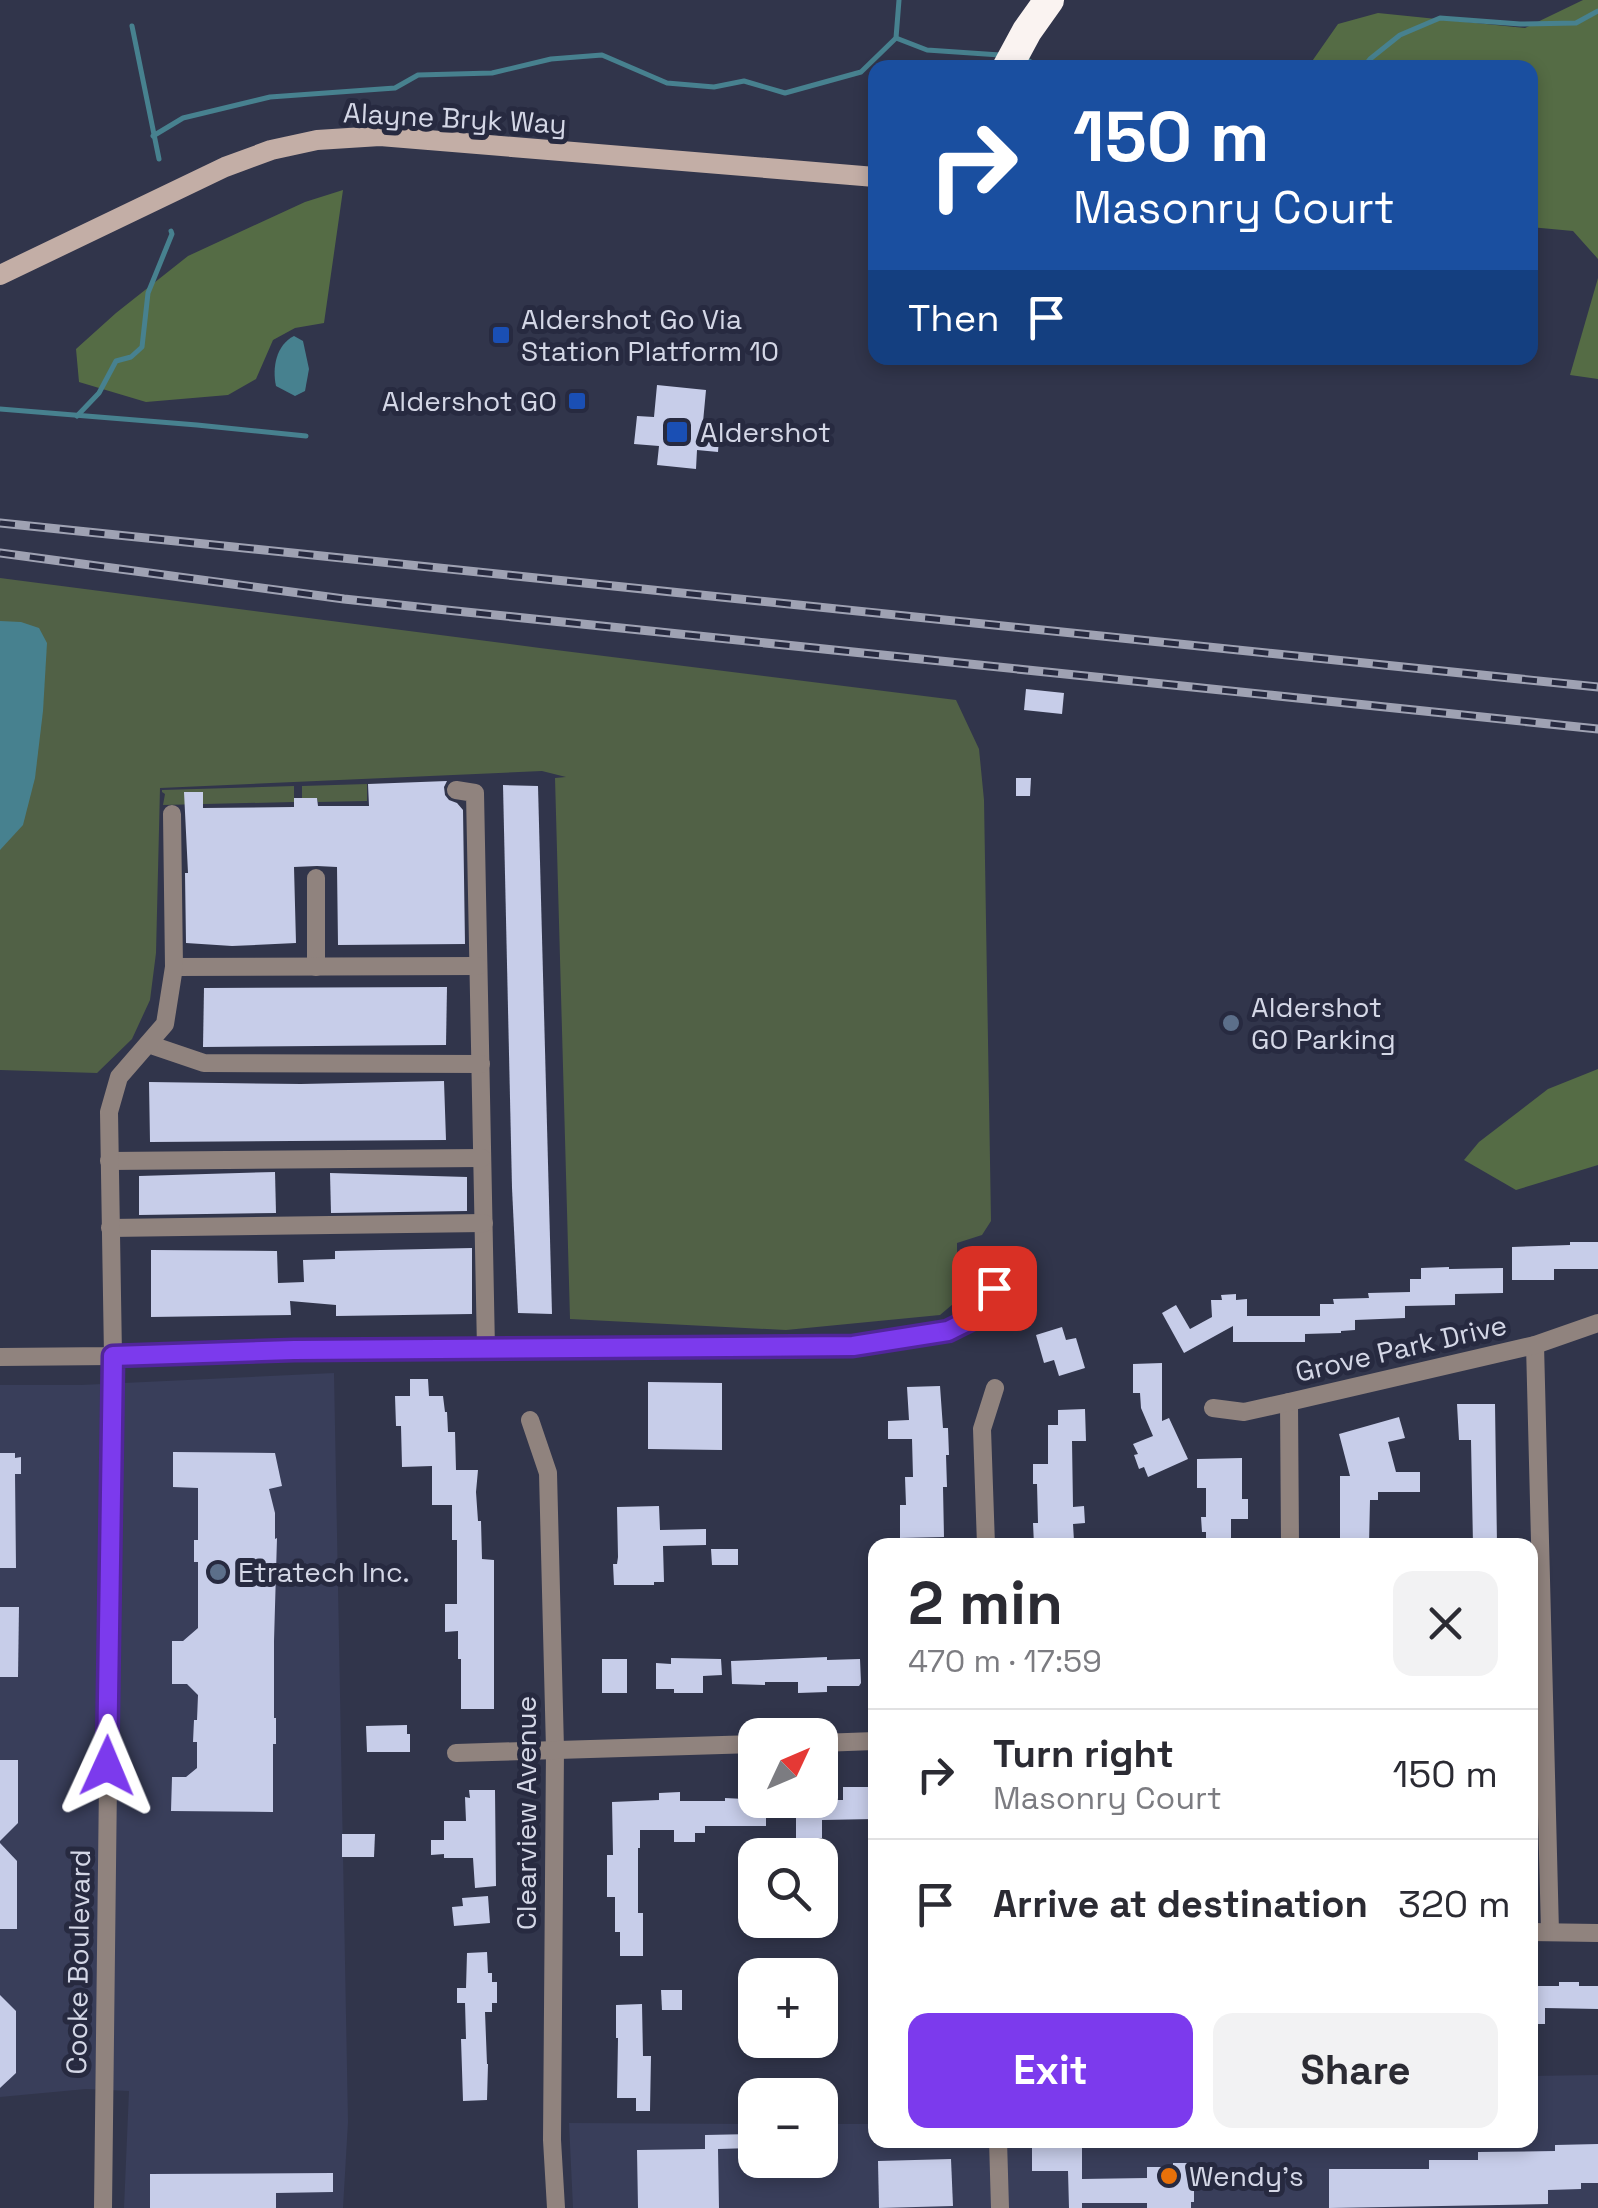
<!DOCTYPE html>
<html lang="en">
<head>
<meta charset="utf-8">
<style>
  body { margin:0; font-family:"Space Grotesk",sans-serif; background:#f2f2f3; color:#2b2b33; height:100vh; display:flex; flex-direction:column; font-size:38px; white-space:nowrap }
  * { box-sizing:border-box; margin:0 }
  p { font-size:32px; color:#7c7c81 }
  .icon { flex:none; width:55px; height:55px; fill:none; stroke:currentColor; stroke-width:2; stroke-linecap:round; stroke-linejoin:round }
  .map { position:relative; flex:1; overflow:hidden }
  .side { position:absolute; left:868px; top:1538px; width:670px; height:610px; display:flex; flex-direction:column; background:#fff; border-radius:20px; box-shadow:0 5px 15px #0003 }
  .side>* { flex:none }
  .guide { position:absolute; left:868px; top:60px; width:670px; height:305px; border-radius:20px; box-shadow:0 5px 15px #0003; background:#1a4fa0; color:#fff; overflow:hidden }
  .needle { width:65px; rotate:46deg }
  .controls { position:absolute; left:738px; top:1718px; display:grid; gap:20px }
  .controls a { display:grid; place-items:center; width:100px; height:100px; border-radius:20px; background:#fff; box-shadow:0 5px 15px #0003; font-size:50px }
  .pin { position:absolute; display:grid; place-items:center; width:85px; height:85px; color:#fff; margin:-42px; border-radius:20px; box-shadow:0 5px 15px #0006 }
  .me { position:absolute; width:110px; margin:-55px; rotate:1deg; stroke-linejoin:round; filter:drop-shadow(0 0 8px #0008) }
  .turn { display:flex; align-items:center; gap:35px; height:210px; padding:0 40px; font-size:45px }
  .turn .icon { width:130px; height:130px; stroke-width:2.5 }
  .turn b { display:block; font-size:70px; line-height:85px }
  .then { display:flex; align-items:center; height:95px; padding:0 40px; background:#0003; gap:20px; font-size:38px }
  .round { display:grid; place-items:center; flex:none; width:105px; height:105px; border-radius:20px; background:#f2f2f3 }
  .headline { display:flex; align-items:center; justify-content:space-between; height:170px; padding:0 40px }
  h1 { font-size:60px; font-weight:700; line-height:75px }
  .cta { display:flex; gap:20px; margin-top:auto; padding:20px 40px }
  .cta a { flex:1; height:115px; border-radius:20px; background:#7c3aed; color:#fff; font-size:40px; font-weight:700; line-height:115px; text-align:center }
  .cta a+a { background:#f2f2f3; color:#2b2b33 }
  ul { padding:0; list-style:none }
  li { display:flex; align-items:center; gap:30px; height:130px; padding:0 40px; border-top:2px solid #e1e1e2 }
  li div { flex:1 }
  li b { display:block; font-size:38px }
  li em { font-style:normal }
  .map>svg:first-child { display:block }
  .built { fill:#393e5a }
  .green { fill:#516146 }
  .forest { fill:#556c45 }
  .water { fill:#47818f }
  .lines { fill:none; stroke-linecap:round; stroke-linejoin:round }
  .stream { stroke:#47818f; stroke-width:5 }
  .building { fill:#c7cde9 }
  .street { stroke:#90837e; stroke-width:18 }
  .secondary { stroke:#c3aea6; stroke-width:20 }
  .highway { stroke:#faf3f1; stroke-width:30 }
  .rail-casing { stroke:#9fa2b3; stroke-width:9 }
  .rail { stroke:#272a40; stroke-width:5; stroke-dasharray:15; stroke-linecap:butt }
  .route-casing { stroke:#51269a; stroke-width:25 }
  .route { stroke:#7c3aed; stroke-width:18 }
  .transit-dot { fill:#1a4fb4; stroke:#272a40; stroke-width:4 }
  .service-dot { fill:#5c6f8a; stroke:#272a40; stroke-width:4 }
  .food-dot { fill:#e8710a; stroke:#272a40; stroke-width:4 }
  .labels { text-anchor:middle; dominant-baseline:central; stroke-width:10; stroke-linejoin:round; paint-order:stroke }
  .street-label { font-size:28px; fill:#d4d7e6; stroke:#272a40 }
  .poi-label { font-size:28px; fill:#d4d7e6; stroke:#272a40; text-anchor:start }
</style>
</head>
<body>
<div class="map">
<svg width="1598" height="2208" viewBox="0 0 1598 2208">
  <rect width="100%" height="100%" fill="#31354b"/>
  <g class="built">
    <polygon points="334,1373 348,2122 343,2208 124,2208 129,2091 86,2089 0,2097 0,1385 81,1385"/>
    <polygon points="1598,2075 1598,2208 573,2208 569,2123 755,2124 755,2160 820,2160 820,2124 875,2124 875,2140 1530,2140 1530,2076"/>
  </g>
  <g class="green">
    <polygon points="0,578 540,648 956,700 979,749 984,800 991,1221 982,1235 957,1243 957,1290 953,1304 940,1315 786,1330 570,1319 555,778 566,777 542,771 160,788 156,953 150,1000 132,1039 97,1073 0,1070"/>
    <polygon points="367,784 367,801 318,802 317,798 309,798 308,802 302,799 302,786"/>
    <polygon points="294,786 294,802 163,805 165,794 162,792 162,790"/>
  </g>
  <g class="forest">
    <polygon points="1583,0 1598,0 1598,259 1573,231 1530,227 1530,68 1308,67 1338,24 1378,13 1525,28"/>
    <polygon points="343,190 324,323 295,328 273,340 256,379 228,395 146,402 79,382 76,349 116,313 188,256 305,202"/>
    <polygon points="1598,278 1598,379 1570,375"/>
    <polygon points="1598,1069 1598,1165 1516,1190 1464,1160 1479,1142 1548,1089"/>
  </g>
  <g class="water">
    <path d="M294 336 303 341 309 369 305 391 295 396 276 386C272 368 276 345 294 336Z"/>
    <polygon points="0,621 21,622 39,628 47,643 43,711 35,778 23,825 0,850"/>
  </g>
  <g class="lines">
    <g class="stream">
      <polyline points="132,26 159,159"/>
      <polyline points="896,38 927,50 1000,55"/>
      <polyline points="1025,59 1042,68"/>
      <polyline points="1363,68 1370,59 1400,35 1440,18 1520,24 1576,23 1598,11"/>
      <polyline points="153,136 183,118 270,97 395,88 418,75 492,73 551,59 602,55 667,83 714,87 744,81 785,93 861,72 896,38 899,0"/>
      <polyline points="0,409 197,425 306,436"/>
      <polyline points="77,416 99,393 116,361 131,357 142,347 148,293 172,234 171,231"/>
    </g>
  </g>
  <g class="building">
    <polygon points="657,385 706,390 703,422 720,424 718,452 697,450 696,469 657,465 659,446 634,444 637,416 654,417"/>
    <polygon points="1026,689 1064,693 1062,714 1024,710"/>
    <polygon points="1016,778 1031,778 1030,796 1016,796"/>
    <polygon points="447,781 444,787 445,795 449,800 457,803 463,810 465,944 338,945 337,867 317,866 294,867 296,943 232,946 186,943 185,873 188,873 184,792 203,792 203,808 294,807 294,798 317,798 318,806 369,806 368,784"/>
    <polygon points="503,785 538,786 552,1314 518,1313 512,1188"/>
    <polygon points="447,987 446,1045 203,1047 204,988"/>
    <polygon points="444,1081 446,1140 150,1142 149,1082 301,1084"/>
    <polygon points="275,1172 276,1213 139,1215 139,1176"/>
    <polygon points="330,1173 467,1177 467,1211 331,1213"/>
    <polygon points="1570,1242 1598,1242 1598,1269 1554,1269 1554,1280 1512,1280 1512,1247 1570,1245"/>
    <polygon points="472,1248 472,1314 336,1316 336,1305 290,1301 291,1315 151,1317 151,1250 277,1251 278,1283 304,1282 303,1260 335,1259 335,1251"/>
    <polygon points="1449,1267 1449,1269 1503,1268 1503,1293 1455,1294 1455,1305 1405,1306 1405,1318 1355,1320 1355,1330 1341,1331 1341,1333 1305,1334 1305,1342 1233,1342 1233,1326 1184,1353 1162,1313 1176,1305 1190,1329 1212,1317 1211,1300 1222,1300 1221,1295 1236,1294 1236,1300 1247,1299 1247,1316 1320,1316 1320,1304 1334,1304 1333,1299 1369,1298 1368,1293 1410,1292 1410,1279 1421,1279 1421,1268"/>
    <polygon points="1062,1327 1066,1340 1076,1338 1085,1368 1059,1376 1054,1360 1044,1363 1036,1335"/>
    <polygon points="1162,1363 1162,1421 1169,1418 1188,1459 1148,1477 1144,1467 1139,1469 1134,1455 1138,1454 1133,1444 1153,1436 1141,1408 1140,1393 1133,1393 1133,1364"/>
    <polygon points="410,1379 428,1379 429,1396 443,1396 445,1412 447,1412 448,1432 455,1432 456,1470 478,1470 476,1492 478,1521 481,1521 482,1559 494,1560 494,1709 461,1709 461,1659 458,1659 458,1631 445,1632 445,1604 457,1604 457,1540 452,1540 452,1505 432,1505 432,1466 402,1467 401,1426 396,1426 395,1396 410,1396"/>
    <polygon points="648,1382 722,1383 722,1450 648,1449"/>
    <polygon points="940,1386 943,1428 948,1428 949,1455 946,1455 947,1487 943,1487 944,1537 900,1538 900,1505 906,1505 905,1477 913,1477 912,1439 888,1439 888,1421 909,1420 907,1387"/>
    <polygon points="1457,1404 1495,1404 1497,1545 1473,1545 1471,1440 1459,1440"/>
    <polygon points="1085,1409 1086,1441 1072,1441 1073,1507 1084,1506 1085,1523 1073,1524 1074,1541 1034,1545 1033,1523 1038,1523 1037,1484 1033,1484 1033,1464 1048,1464 1048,1425 1058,1425 1058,1410"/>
    <polygon points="1399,1417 1405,1438 1388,1442 1396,1472 1420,1472 1420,1492 1378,1492 1378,1500 1370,1500 1369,1545 1340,1545 1340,1476 1350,1476 1339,1434"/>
    <polygon points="173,1452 275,1453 282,1486 269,1489 275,1513 275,1539 277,1538 274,1641 274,1718 276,1718 276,1744 273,1744 273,1812 171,1811 172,1777 186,1777 197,1768 197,1742 193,1742 194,1720 197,1720 198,1695 187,1684 172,1684 172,1641 183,1641 198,1628 198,1562 194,1562 194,1540 198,1540 198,1488 173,1487"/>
    <polygon points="0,1453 15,1453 15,1458 21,1457 21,1474 15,1474 16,1568 0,1568"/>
    <polygon points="1242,1458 1242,1499 1248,1499 1248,1519 1231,1519 1231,1542 1206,1542 1206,1532 1202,1532 1201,1517 1206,1517 1206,1488 1197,1488 1197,1459"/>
    <polygon points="659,1506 660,1530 706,1529 706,1545 663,1546 664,1582 654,1582 654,1585 614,1585 613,1564 617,1564 618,1557 617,1507"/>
    <polygon points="711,1549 738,1549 738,1565 712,1565"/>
    <polygon points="0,1607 19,1607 18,1677 0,1677"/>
    <polygon points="827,1657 827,1660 860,1659 861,1683 859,1686 827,1686 827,1692 798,1693 798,1682 765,1682 765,1685 732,1684 731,1661"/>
    <polygon points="671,1658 721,1659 722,1675 703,1676 703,1693 674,1693 674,1689 656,1689 656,1663 671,1664"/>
    <rect x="602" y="1659" width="25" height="34"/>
    <polygon points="407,1725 407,1734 410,1734 410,1752 367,1752 366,1726"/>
    <polygon points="0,1760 18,1760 18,1823 0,1841"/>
    <polygon points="843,1787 875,1787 875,1819 822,1820 822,1838 796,1839 796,1800 843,1800"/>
    <polygon points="469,1790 495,1790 496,1886 475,1888 473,1858 444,1858 444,1854 431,1855 431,1840 444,1840 444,1821 466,1821 465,1797 470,1798"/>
    <polygon points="680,1792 680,1801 725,1801 725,1798 766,1800 766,1826 705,1826 705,1833 695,1833 695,1842 674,1842 674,1830 640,1830 640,1848 638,1848 638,1913 643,1913 643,1956 620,1956 620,1932 615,1932 615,1897 607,1897 607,1855 613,1855 612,1802 659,1800 659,1793"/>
    <polygon points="342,1834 375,1834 374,1857 342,1857"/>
    <polygon points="0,1843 17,1861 17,1929 0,1929"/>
    <polygon points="488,1896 490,1923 454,1926 452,1907 463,1906 462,1898"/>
    <polygon points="487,1952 488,1973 492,1973 492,1982 497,1982 497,2003 492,2003 492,2012 485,2012 487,2064 488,2064 487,2100 463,2101 461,2039 466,2039 465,2003 457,2003 457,1988 466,1988 467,1953"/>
    <polygon points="1559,1982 1579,1982 1579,1986 1598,1986 1598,2009 1545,2008 1545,2024 1531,2024 1530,1986 1559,1986"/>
    <polygon points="661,1990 682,1990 682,2010 662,2010"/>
    <polygon points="0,1995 16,2011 16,2073 0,2088"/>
    <polygon points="642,2004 643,2056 651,2056 650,2111 636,2111 636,2098 617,2098 618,2038 616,2038 616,2005"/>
    <polygon points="752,2134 752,2148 718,2149 719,2208 638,2208 637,2150 705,2149 705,2135"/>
    <polygon points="1032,2140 1082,2140 1082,2179 1147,2178 1147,2167 1173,2167 1173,2163 1191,2163 1191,2186 1194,2186 1194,2202 1191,2202 1191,2208 1147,2208 1147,2203 1082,2203 1082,2208 1069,2208 1068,2171 1032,2171"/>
    <polygon points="1598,2144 1598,2183 1581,2183 1581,2189 1548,2190 1548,2204 1329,2208 1329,2169 1429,2169 1429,2160 1478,2160 1478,2152 1555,2151 1555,2145"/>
    <polygon points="951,2159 953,2206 879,2208 878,2161"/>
    <polygon points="333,2173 333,2192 276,2193 276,2208 150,2208 150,2174"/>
  </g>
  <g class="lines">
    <g class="street">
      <polyline points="456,790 475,793 486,1349"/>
      <polyline points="316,878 316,967"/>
      <polyline points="174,967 478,966"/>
      <polyline points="148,1044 204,1063 481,1064"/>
      <polyline points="109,1161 482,1158"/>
      <polyline points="110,1228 484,1223"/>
      <polyline points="1535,1345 1550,1932"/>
      <polyline points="0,1357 113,1356 294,1350 853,1346 948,1331 970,1320 985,1306 1002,1270"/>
      <polyline points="1289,1402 1290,1545"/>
      <polyline points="1213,1408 1244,1412 1289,1402 1535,1345 1598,1323"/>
      <polyline points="530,1420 548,1473 555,1749 552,2140 556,2208"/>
      <polyline points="986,1545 982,1429 995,1388"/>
      <polyline points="820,1743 875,1741"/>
      <polyline points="456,1753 755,1744"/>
      <polyline points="1530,1932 1598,1933"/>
      <polyline points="998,2140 1000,2208"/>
      <polyline points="103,2208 113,1356 109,1112 119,1077 165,1024 174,967 172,814"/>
    </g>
    <polyline class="secondary" points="0,275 225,167 271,150 317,140 380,136 875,177"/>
    <polyline class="highway" points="1007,68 1027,31 1049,0"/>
    <defs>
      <g id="rail">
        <polyline points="0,523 1598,687"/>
        <polyline points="0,553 344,599 456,611 1598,729"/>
      </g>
    </defs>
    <use href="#rail" class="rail-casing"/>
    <use href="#rail" class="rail"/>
  </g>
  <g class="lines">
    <defs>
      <polyline id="route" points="107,1766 113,1356 294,1350 853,1346 948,1331 970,1320 985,1306 994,1288"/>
    </defs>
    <use href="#route" class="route-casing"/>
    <use href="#route" class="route"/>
  </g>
  <g class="transit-dot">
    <rect x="491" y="325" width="20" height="20" rx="5"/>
    <rect x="567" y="391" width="20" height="20" rx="5"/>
    <rect x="665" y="420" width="24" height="24" rx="5"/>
  </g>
  <g class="service-dot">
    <circle cx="1231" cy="1023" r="10"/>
    <circle cx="218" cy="1572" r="10"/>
  </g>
  <circle class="food-dot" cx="1169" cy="2176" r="10"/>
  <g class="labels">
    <g class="street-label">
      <text transform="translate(455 118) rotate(3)">Alayne Bryk Way</text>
      <text transform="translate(1401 1348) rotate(-13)">Grove Park Drive</text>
      <text transform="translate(526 1813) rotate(-90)">Clearview Avenue</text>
      <text transform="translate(78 1962) rotate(-89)">Cooke Boulevard</text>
    </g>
    <g class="poi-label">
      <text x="521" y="319">Aldershot Go Via<tspan x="521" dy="32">Station Platform 10</tspan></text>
      <text x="557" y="401" text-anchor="end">Aldershot GO</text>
      <text x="700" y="432">Aldershot</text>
      <text x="1251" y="1007">Aldershot<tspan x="1251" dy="32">GO Parking</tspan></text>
      <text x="238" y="1572">Etratech Inc.</text>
      <text x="1189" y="2176">Wendy's</text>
    </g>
  </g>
</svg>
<div class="controls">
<a><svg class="needle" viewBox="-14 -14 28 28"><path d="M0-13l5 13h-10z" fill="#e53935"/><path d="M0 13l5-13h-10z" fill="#7c7c81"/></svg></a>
<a><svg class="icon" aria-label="search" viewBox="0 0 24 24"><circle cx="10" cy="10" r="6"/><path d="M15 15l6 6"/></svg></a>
<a>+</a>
<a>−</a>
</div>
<div class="pin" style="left:994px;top:1288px;background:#d93025"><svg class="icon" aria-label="arrive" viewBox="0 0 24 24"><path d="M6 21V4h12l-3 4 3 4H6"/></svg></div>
<svg class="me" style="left:107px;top:1766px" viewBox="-20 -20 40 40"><path d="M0-17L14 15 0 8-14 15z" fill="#7c3aed" stroke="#fff" stroke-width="4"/></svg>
<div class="guide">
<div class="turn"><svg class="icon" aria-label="right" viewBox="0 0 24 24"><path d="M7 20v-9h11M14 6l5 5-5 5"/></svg><div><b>150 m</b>Masonry Court</div></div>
<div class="then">Then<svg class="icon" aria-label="arrive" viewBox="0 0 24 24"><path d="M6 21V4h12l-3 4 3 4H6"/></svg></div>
</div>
<section class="side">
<div class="headline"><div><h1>2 min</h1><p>470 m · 17:59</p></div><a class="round"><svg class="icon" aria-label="close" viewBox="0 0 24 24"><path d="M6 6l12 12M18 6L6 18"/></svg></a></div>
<ul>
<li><svg class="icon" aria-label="right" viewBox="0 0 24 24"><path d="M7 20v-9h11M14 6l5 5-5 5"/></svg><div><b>Turn right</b><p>Masonry Court</p></div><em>150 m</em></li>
<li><svg class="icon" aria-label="arrive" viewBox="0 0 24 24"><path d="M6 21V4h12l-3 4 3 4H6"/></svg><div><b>Arrive at destination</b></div><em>320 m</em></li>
</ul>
<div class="cta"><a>Exit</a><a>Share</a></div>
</section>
</div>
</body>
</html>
